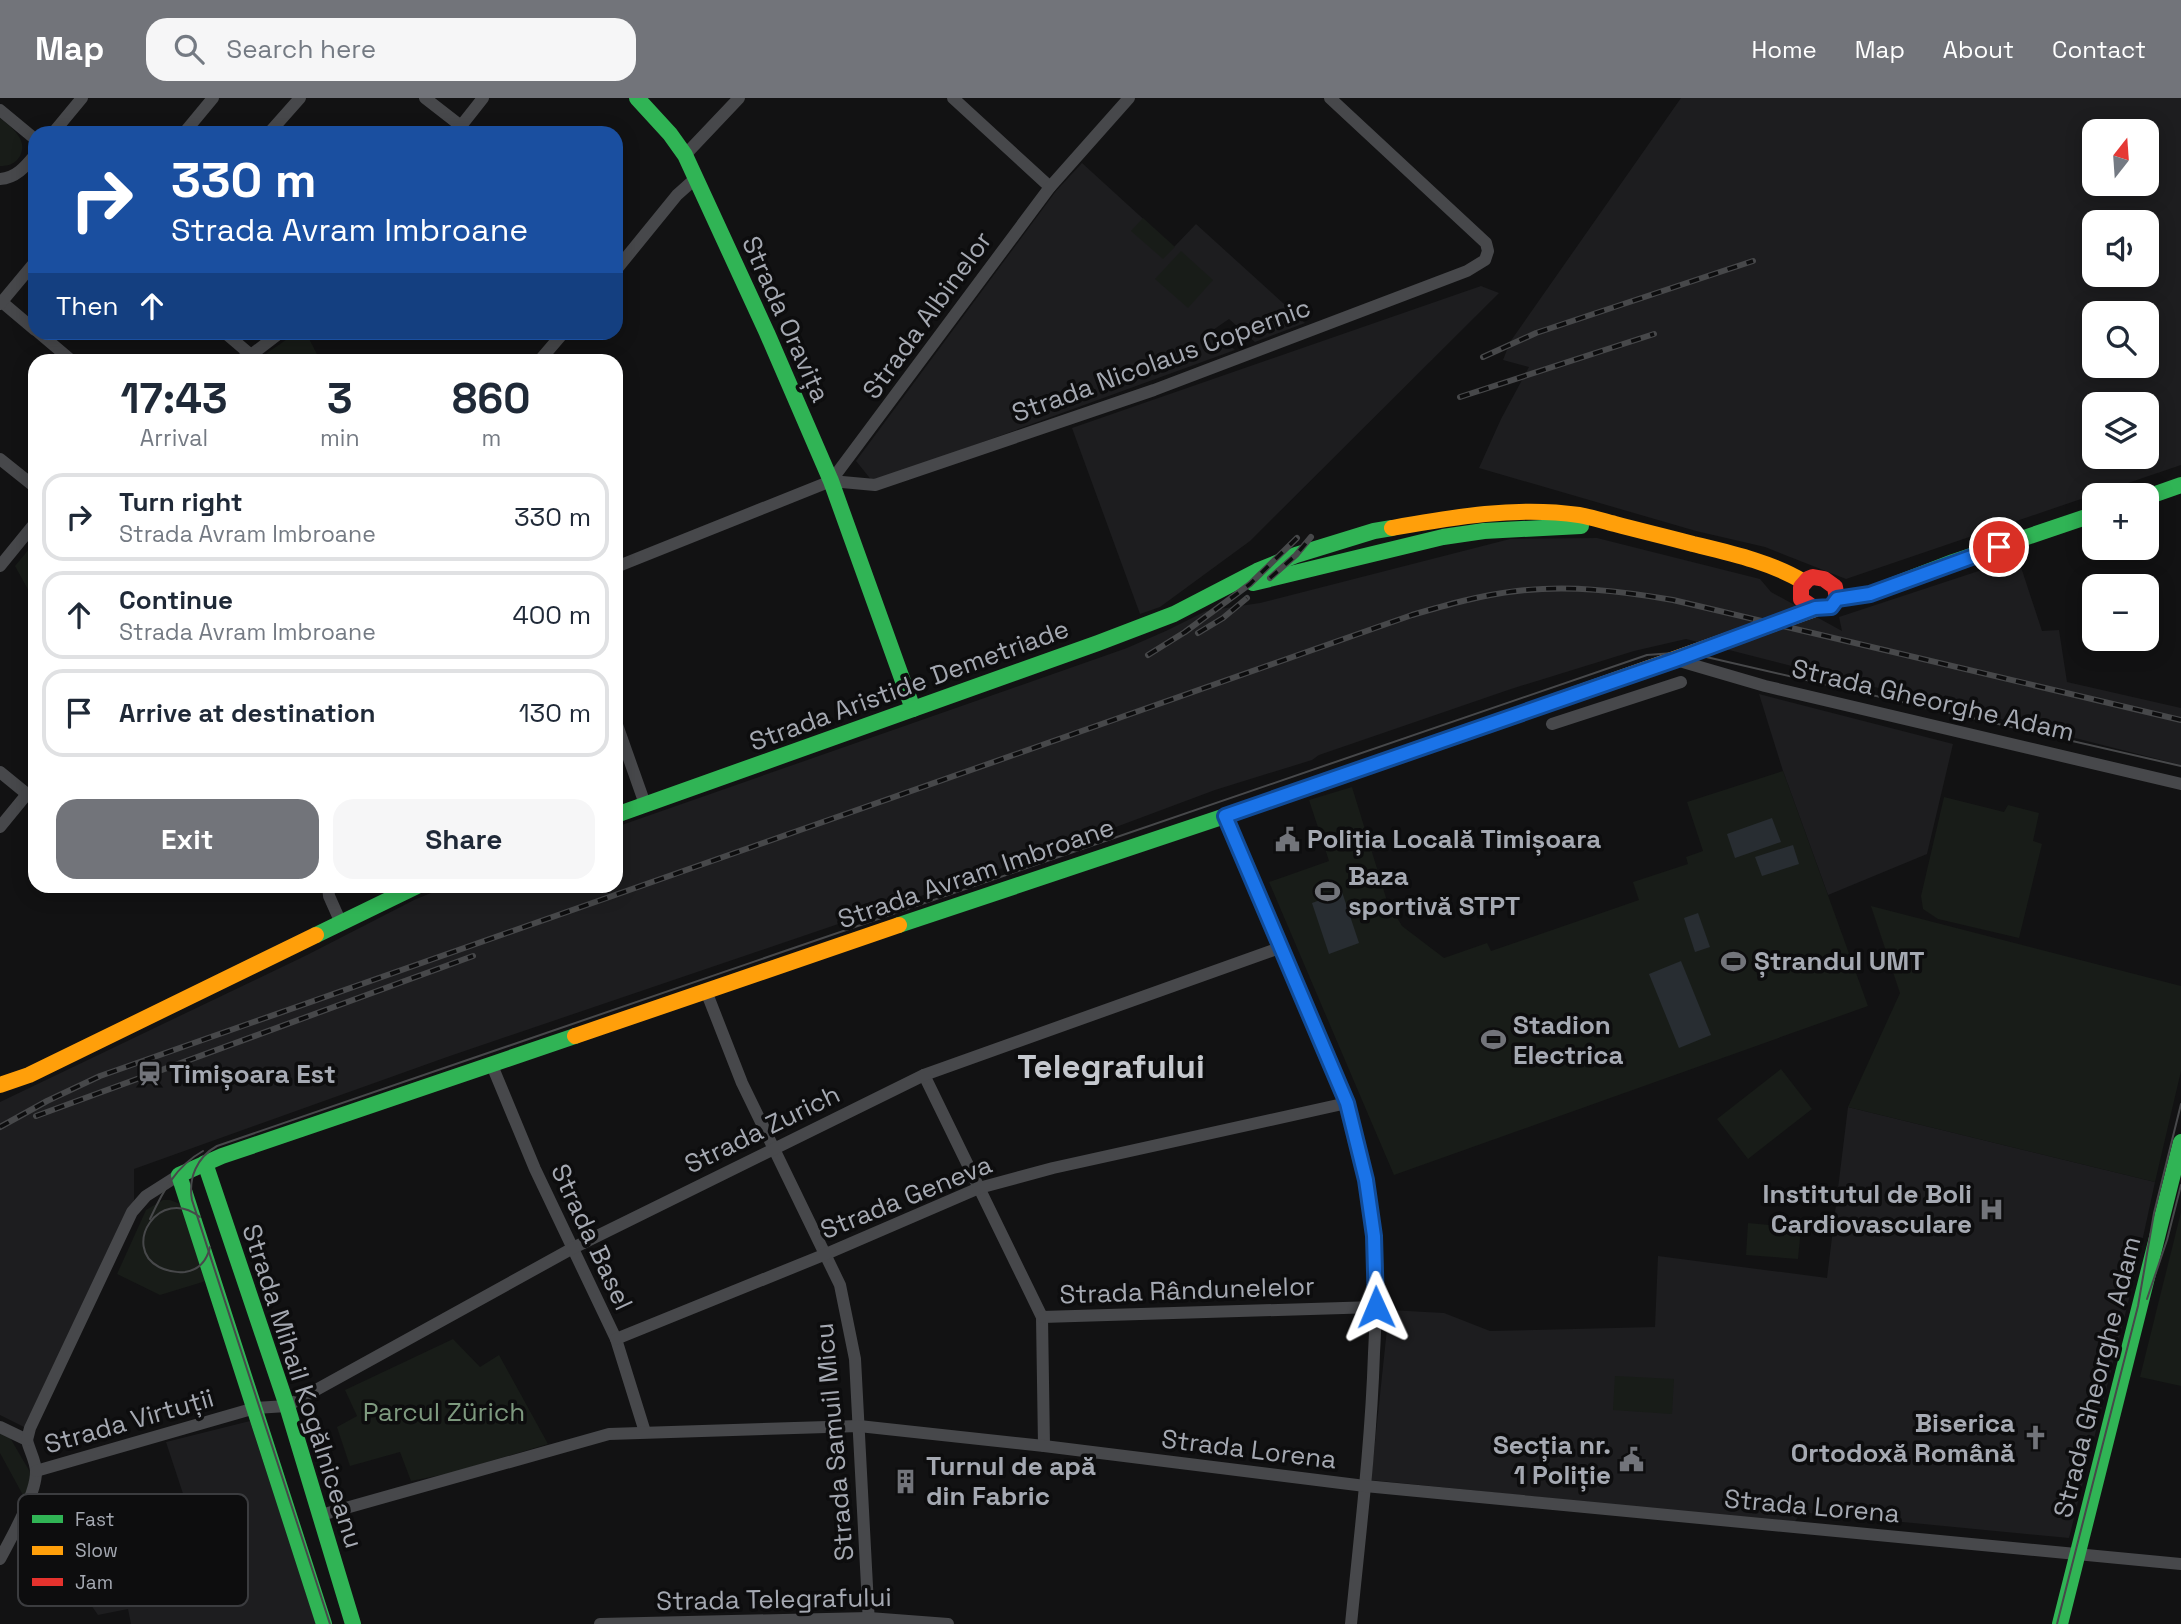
<!DOCTYPE html>
<html lang="en">
<head>
<meta charset="utf-8">
<style>
  body { margin:0; font-family:"Space Grotesk",sans-serif; background:#f6f6f7; color:#1f2937; height:100vh; display:flex; flex-direction:column; font-size:26px; white-space:nowrap }
  * { box-sizing:border-box; margin:0 }
  p { font-size:23px; color:#747a83 }
  .icon { flex:none; width:38px; height:38px; fill:none; stroke:currentColor; stroke-width:2; stroke-linecap:round; stroke-linejoin:round }
  .map { position:relative; flex:1; overflow:hidden }
  .sheet { position:absolute; left:28px; top:256px; width:595px; height:539px; display:flex; flex-direction:column; background:#fff; border-radius:21px; box-shadow:0 4px 18px #0003 }
  .sheet>* { flex:none }
  .hud { position:absolute; left:28px; top:28px; width:595px; height:214px; border-radius:21px; box-shadow:0 4px 18px #0003; background:#1a4fa0; color:#fff; overflow:hidden }
  .needle { width:46px; rotate:17deg }
  .controls { position:absolute; left:2082px; top:21px; display:grid; gap:14px }
  .controls a { display:grid; place-items:center; width:77px; height:77px; border-radius:14px; background:#fff; box-shadow:0 4px 18px #0003; font-size:35px }
  .pin { position:absolute; display:grid; place-items:center; width:60px; height:60px; color:#fff; margin:-30px; border:4px solid #fff; border-radius:50%; box-shadow:0 2px 7px #0007 }
  .me { position:absolute; width:77px; margin:-38px; rotate:359deg; stroke-linejoin:round; filter:drop-shadow(0 0 5px #0008) }
  .turn { display:flex; align-items:center; gap:24px; height:147px; padding:0 28px; font-size:32px }
  .turn .icon { width:91px; height:91px; stroke-width:2.5 }
  .turn b { display:block; font-size:49px; line-height:60px }
  .then { display:flex; align-items:center; height:66px; padding:0 28px; background:#0003; gap:14px; font-size:26px }
  .eta { display:flex; justify-content:space-evenly; align-items:center; height:119px; text-align:center }
  .eta b { font-size:42px; font-weight:800; line-height:49px }
  .button { display:flex; gap:14px; margin-top:auto; padding:14px 28px }
  .button a { flex:1; height:80px; border-radius:21px; background:#72747a; color:#fff; font-size:28px; font-weight:800; line-height:80px; text-align:center }
  .button a+a { background:#f6f6f7; color:#1f2937 }
  ul { padding:0; list-style:none }
  li { display:flex; align-items:center; gap:21px; height:88px; margin:0 14px 10px; padding:0 14px; border:4px solid #e0e1e3; border-radius:21px }
  li div { flex:1 }
  li b { display:block; font-size:26px }
  li em { font-style:normal }
  header { display:flex; align-items:center; gap:42px; box-sizing:border-box; height:98px; padding:0 35px; background:#72747a; color:#fff }
  header strong { font-size:33px }
  nav { display:flex; gap:38px; margin-inline-start:auto; font-size:24px }
  .search { width:490px; height:63px; background:#f6f6f7; display:flex; align-items:center; gap:18px; box-sizing:border-box; padding:0 24px; border-radius:21px; color:#747a83; font-size:26px }
  .map>svg:first-child { display:block }
  .built { fill:#1d1d1f; fill-rule:evenodd }
  .green { fill:#181c18 }
  .water { fill:#282d32 }
  .lines { fill:none; stroke-linecap:round; stroke-linejoin:round }
  .street { stroke:#47484b; stroke-width:12 }
  .fast { stroke:#30b455; stroke-width:16 }
  .slow { stroke:#ff9f0a; stroke-width:16 }
  .jam { stroke:#e5322d; stroke-width:16 }
  .tram { stroke:#47484a; stroke-width:2 }
  .rail-casing { stroke:#47484a; stroke-width:6 }
  .rail { stroke:#0d0d0e; stroke-width:3.5; stroke-dasharray:10; stroke-linecap:butt }
  .route-casing { stroke:#114b97; stroke-width:18 }
  .route { stroke:#1a73e8; stroke-width:12 }
  .labels { text-anchor:middle; dominant-baseline:central; stroke-width:7; stroke-linejoin:round; paint-order:stroke }
  .street-label { font-size:26px; fill:#a5a9b2; stroke:#0d0d0e }
  .poi-label { font-size:26px; font-weight:bold; fill:#a5a9b2; stroke:#0d0d0e; text-anchor:start }
  .park-label { font-size:26px; fill:#7e9a7f; stroke:#0d0d0e }
  .district-label { font-size:33px; font-weight:bold; fill:#c5c8ce; stroke:#0d0d0e }
  .key { fill:#0d0d0e; stroke:#3b3c3f; stroke-width:2 }
  .key-label { font-size:19px; fill:#a5a9b2 }
</style>
</head>
<body>
<header>
<strong>Map</strong>
<div class="search"><svg class="icon" aria-label="search" viewBox="0 0 24 24"><circle cx="10" cy="10" r="6"/><path d="M15 15l6 6"/></svg>Search here</div>
<nav><a>Home</a><a>Map</a><a>About</a><a>Contact</a></nav>
</header>
<div class="map">
<svg width="2181" height="1526" viewBox="0 0 2181 1526">
  <rect width="100%" height="100%" fill="#121213"/>
  <g class="built">
    <path d="M1681 0H2181V367L1846 481 1765 449 1696 433 1479 370 1501 321 1529 269 1503 262 1510 244ZM2095 33H2147V86H2095ZM2095 124H2147V177H2095ZM2095 215H2147V268H2095ZM2095 306H2147V359H2095Z"/>
    <polygon points="1082,65 1174,149 1196,126 1305,225 1255,244 1229,221 1213,232 1235,252 873,384 856,363 1056,93"/>
    <polygon points="1481,188 1499,195 1250,443 1160,509 1140,516 1072,330"/>
    <polygon points="1597,440 1760,481 1771,494 1842,533 1839,519 2018,460 2042,533 2059,532 2067,584 2181,610 2181,667 1686,541 1634,553 1511,591 1319,657 1312,662 1215,692 1041,757 447,959 134,1071 134,1102 129,1113 24,1329 0,1317 0,1004 307,857 416,801 449,788 616,788 616,729 1127,550 1168,532 1206,513 1260,505 1510,441"/>
    <polygon points="1759,596 1953,646 1927,756 1828,797 1783,673"/>
    <polygon points="1848,1009 2155,1084 2133,1185 2069,1440 1809,1415 1804,1410 1794,1425 1371,1382 1389,1212 1444,1215 1490,1233 1655,1229 1658,1158 1827,1180"/>
    <polygon points="250,1323 316,1526 131,1526 128,1511 98,1517 91,1507 82,1468 19,1437 33,1410 117,1451 189,1414 166,1344"/>
  </g>
  <g class="green">
    <path d="M0 20C11 29 29 42 20 58 15 66 9 68 0 68Z"/>
    <polygon points="1143,120 1175,149 1163,161 1131,133"/>
    <polygon points="1181,153 1213,182 1188,210 1155,181"/>
    <polygon points="296,235 306,235 320,262 257,262"/>
    <polygon points="35,444 35,504 15,468"/>
    <polygon points="1783,673 1868,908 1394,1077 1269,784 1329,763 1309,702 1352,689 1387,803 1402,828 1444,860 1487,845 1491,853 1639,802 1633,784 1688,766 1686,759 1703,753 1687,704"/>
    <polygon points="1944,699 2004,714 2008,707 2039,715 2033,743 2042,746 2019,840 1938,821 1923,811 1921,798"/>
    <polygon points="1871,808 2181,888 2181,973 2155,1084 1848,1009 1900,895"/>
    <polygon points="1781,971 1812,1011 1748,1061 1717,1021"/>
    <polygon points="163,1102 170,1102 183,1107 206,1183 160,1197 117,1176 146,1112"/>
    <polygon points="2181,1114 2181,1288 2140,1279"/>
    <polygon points="1748,1125 1801,1130 1798,1161 1746,1157"/>
    <polygon points="453,1241 480,1269 499,1257 548,1346 451,1375 411,1383 400,1354 350,1368 337,1329 357,1318 345,1292"/>
    <polygon points="1615,1278 1674,1281 1672,1316 1613,1312"/>
    <polygon points="0,1334 9,1338 30,1374 31,1381 24,1399 0,1355"/>
  </g>
  <g class="water">
    <polygon points="1772,720 1781,744 1735,760 1727,736"/>
    <polygon points="1793,747 1799,766 1762,778 1755,759"/>
    <polygon points="1342,794 1359,845 1329,856 1312,805"/>
    <polygon points="1698,815 1710,849 1695,854 1684,820"/>
    <polygon points="1681,863 1711,937 1679,950 1649,876"/>
  </g>
  <g class="lines">
    <g class="street">
      <polyline points="425,0 461,28"/>
      <polyline points="953,0 1050,89"/>
      <polyline points="0,12 35,41"/>
      <polyline points="457,33 483,0"/>
      <polyline points="53,35 82,0"/>
      <polyline points="184,35 213,0"/>
      <polyline points="269,35 300,0"/>
      <polyline points="685,57 739,0"/>
      <path d="M0 81C16 80 25 69 35 57"/>
      <polyline points="616,172 677,97 696,80"/>
      <polyline points="2,204 35,232"/>
      <polyline points="0,206 35,164"/>
      <polyline points="38,234 71,262"/>
      <polyline points="224,234 251,257"/>
      <polyline points="240,262 251,257 281,234"/>
      <polyline points="540,262 564,234"/>
      <polyline points="0,361 35,389"/>
      <polyline points="831,383 875,387 1154,292 1467,173 1485,162 1488,153 1486,145 1330,0"/>
      <polyline points="0,468 35,425"/>
      <polyline points="616,469 831,383 1050,89 1129,0"/>
      <polyline points="1676,562 1765,588 2181,686"/>
      <polyline points="616,624 645,706"/>
      <polyline points="1552,626 1681,584"/>
      <polyline points="0,674 27,696"/>
      <path d="M1225 718 1337 978C1356 1028 1370 1084 1374 1138 1378 1177 1376 1217 1374 1255 1371 1346 1360 1436 1351 1526"/>
      <polyline points="0,729 27,696 35,693"/>
      <polyline points="328,788 329,798 341,825"/>
      <polyline points="706,893 742,985 840,1187 855,1261 869,1526"/>
      <polyline points="491,965 535,1071 616,1241 645,1334"/>
      <polyline points="924,977 1042,1219 1044,1348"/>
      <polyline points="1042,1219 1376,1209"/>
      <polyline points="616,1241 826,1156 979,1090 1053,1070 1347,1005"/>
      <path d="M0 1329 27 1342C29 1352 36 1363 36 1374 36 1397 11 1440 0 1461"/>
      <polyline points="27,1342 30,1330 132,1114 146,1098 179,1077"/>
      <polyline points="36,1373 255,1310 287,1308 573,1150 924,977 1282,849"/>
      <polyline points="321,1417 609,1336 859,1328 1044,1348 1365,1388 2181,1466"/>
      <polyline points="600,1526 869,1520 948,1526"/>
    </g>
    <g class="fast">
      <polyline points="637,0 670,36 685,57 767,235 831,383 913,611"/>
      <polyline points="2147,399 2181,387"/>
      <polyline points="1253,485 1443,439 1484,433 1581,428"/>
      <polyline points="1837,501 1870,496 1953,464 2095,416"/>
      <polyline points="616,717 1098,545 1174,516 1257,473 1296,457 1374,433 1392,430"/>
      <polyline points="899,827 1225,718 1536,610"/>
      <polyline points="316,837 417,788"/>
      <polyline points="205,1065 287,1308 353,1526"/>
      <polyline points="324,1526 179,1077 222,1058 575,938"/>
      <polyline points="2060,1526 2181,1044"/>
    </g>
    <g class="slow">
      <path d="M1392 430C1453 419 1517 408 1579 417 1591 419 1603 423 1615 426 1641 433 1667 439 1693 446 1730 455 1771 464 1804 484"/>
      <polyline points="1536,610 1815,511"/>
      <polyline points="575,938 899,827"/>
      <polyline points="0,987 29,977 316,837"/>
    </g>
    <polygon class="jam" points="1813,479 1824,481 1835,489 1837,501 1831,509 1814,510 1801,501 1801,489 1808,481"/>
    <g class="tram">
      <path d="M200 1119C159 1087 121 1149 159 1169 167 1173 176 1175 185 1174 199 1172 207 1162 210 1149"/>
      <path d="M150 1121C163 1093 176 1068 203 1053"/>
      <polyline points="2147,1201 2167,1142 2181,1087"/>
      <path d="M330 1526 192 1102C188 1080 197 1059 217 1048L1647 557 1673 555 1702 558 2181 668"/>
      <polyline points="2057,1526 2138,1208 2154,1115 2181,1006"/>
    </g>
    <defs>
      <g id="rail">
        <polyline points="1483,259 1536,235 1753,163"/>
        <polyline points="1460,299 1654,236"/>
        <polyline points="1270,480 1296,457 1311,439"/>
        <polyline points="1198,535 1223,520 1247,500"/>
        <polyline points="1148,557 1185,534 1250,486 1297,440"/>
        <polyline points="36,1018 473,858"/>
        <path d="M0 1029 47 1003 100 978 1412 517C1446 507 1481 497 1517 493 1570 487 1621 493 1673 502L2181 622"/>
      </g>
    </defs>
    <use href="#rail" class="rail-casing"/>
    <use href="#rail" class="rail"/>
  </g>
  <g class="lines">
    <defs>
      <polyline id="route" points="1376,1209 1374,1138 1366,1082 1347,1005 1225,718 1675,562 1815,510 1831,509 1837,501 1870,496 1999,449"/>
    </defs>
    <use href="#route" class="route-casing"/>
    <use href="#route" class="route"/>
  </g>
  <defs>
    <symbol id="civic-bare" viewBox="-9 -9 18 18"><path d="M-.6-6.5H3V-4.5H.6V-3L4-1V1h2V6H-6V1h2V-1L-.6-3ZM-1.2 2.5V6h2.4V2.5Z" fill="#72747a" stroke="#0d0d0e" stroke-width="2.5" paint-order="stroke"/></symbol>
    <symbol id="stadium-bare" viewBox="-9 -9 18 18"><path d="M0-5a6.5 5 0 1 0 0 10a6.5 5 0 1 0 0-10ZM-3.5-1.8h7v3.6h-7Z" fill="#72747a" stroke="#0d0d0e" stroke-width="2.5" paint-order="stroke"/></symbol>
    <symbol id="station-bare" viewBox="-9 -9 18 18"><path d="M-3-6H3Q5-6 5-4V2Q5 4 3 4L4.5 6H3L1.5 4h-3L-3 6H-4.5L-3 4Q-5 4-5 2V-4Q-5-6-3-6ZM-3.5-4v3h7v-3ZM-3.5 1v1.5H-2V1ZM2 1v1.5H3.5V1Z" fill="#72747a" stroke="#0d0d0e" stroke-width="2.5" paint-order="stroke"/></symbol>
    <symbol id="hospital-bare" viewBox="-9 -9 18 18"><path d="M-5-5h3v3.5h4V-5h3V5h-3V1.5h-4V5h-3Z" fill="#72747a" stroke="#0d0d0e" stroke-width="2.5" paint-order="stroke"/></symbol>
    <symbol id="church-bare" viewBox="-9 -9 18 18"><path d="M-1.2-6h2.4v3.5h3.3v2.4h-3.3V6h-2.4V-.1h-3.3v-2.4h3.3Z" fill="#72747a" stroke="#0d0d0e" stroke-width="2.5" paint-order="stroke"/></symbol>
    <symbol id="building-bare" viewBox="-9 -9 18 18"><path d="M-4-6H4V6H1V3H-1V6H-4ZM-2.5-4.3h1.7v1.8h-1.7ZM.8-4.3h1.7v1.8H.8ZM-2.5-1h1.7V.8h-1.7ZM.8-1h1.7V.8H.8Z" fill="#72747a" stroke="#0d0d0e" stroke-width="2.5" paint-order="stroke"/></symbol>
  </defs>
  <g fill-rule="evenodd">
    <use href="#civic-bare" x="1270" y="724" width="35" height="35"/>
    <use href="#stadium-bare" x="1310" y="776" width="35" height="35"/>
    <use href="#stadium-bare" x="1716" y="846" width="35" height="35"/>
    <use href="#stadium-bare" x="1476" y="924" width="35" height="35"/>
    <use href="#station-bare" x="132" y="958" width="35" height="35"/>
    <use href="#hospital-bare" x="1974" y="1094" width="35" height="35"/>
    <use href="#church-bare" x="2018" y="1322" width="35" height="35"/>
    <use href="#civic-bare" x="1614" y="1344" width="35" height="35"/>
    <use href="#building-bare" x="888" y="1366" width="35" height="35"/>
  </g>
  <g class="labels">
    <g class="street-label">
      <text transform="translate(927 217) rotate(-54)">Strada Albinelor</text>
      <text transform="translate(786 221) rotate(66)">Strada Oravița</text>
      <text transform="translate(1161 262) rotate(-20)">Strada Nicolaus Copernic</text>
      <text transform="translate(909 587) rotate(-20)">Strada Aristide Demetriade</text>
      <text transform="translate(1933 602) rotate(13)">Strada Gheorghe Adam</text>
      <text transform="translate(976 775) rotate(-19)">Strada Avram Imbroane</text>
      <text transform="translate(762 1031) rotate(-26)">Strada Zurich</text>
      <text transform="translate(906 1099) rotate(-22)">Strada Geneva</text>
      <text transform="translate(592 1139) rotate(65)">Strada Basel</text>
      <text transform="translate(1187 1192) rotate(-2)">Strada Rândunelelor</text>
      <text transform="translate(2097 1279) rotate(-76)">Strada Gheorghe Adam</text>
      <text transform="translate(303 1288) rotate(72)">Strada Mihail Kogălniceanu</text>
      <text transform="translate(129 1323) rotate(-16)">Strada Virtuții</text>
      <text transform="translate(834 1344) rotate(-95)">Strada Samuil Micu</text>
      <text transform="translate(1249 1351) rotate(7)">Strada Lorena</text>
      <text transform="translate(1812 1408) rotate(5)">Strada Lorena</text>
      <text transform="translate(774 1501) rotate(-1)">Strada Telegrafului</text>
    </g>
    <g class="poi-label">
      <text x="1307" y="741">Poliția Locală Timișoara</text>
      <text x="1348" y="778">Baza<tspan x="1348" dy="30">sportivă STPT</tspan></text>
      <text x="1754" y="863">Ștrandul UMT</text>
      <text x="1513" y="927">Stadion<tspan x="1513" dy="30">Electrica</tspan></text>
      <text x="169" y="976">Timișoara Est</text>
      <text x="1972" y="1096" text-anchor="end">Institutul de Boli<tspan x="1972" dy="30">Cardiovasculare</tspan></text>
      <text x="2015" y="1325" text-anchor="end">Biserica<tspan x="2015" dy="30">Ortodoxă Română</tspan></text>
      <text x="1611" y="1347" text-anchor="end">Secția nr.<tspan x="1611" dy="30">1 Poliție</tspan></text>
      <text x="926" y="1368">Turnul de apă<tspan x="926" dy="30">din Fabric</tspan></text>
    </g>
    <g class="park-label">
      <text x="444" y="1314">Parcul Zürich</text>
    </g>
    <g class="district-label">
      <text x="1111" y="969">Telegrafului</text>
    </g>
  </g>
  <rect x="18" y="1396" width="230" height="112" rx="10" class="key"/>
  <rect x="32" y="1417" width="31" height="8" fill="#30b455"/>
  <rect x="32" y="1448" width="31" height="9" fill="#ff9f0a"/>
  <rect x="32" y="1480" width="31" height="8" fill="#e5322d"/>
  <g class="key-label">
    <text x="75" y="1428">Fast</text>
    <text x="75" y="1459">Slow</text>
    <text x="75" y="1491">Jam</text>
  </g>
</svg>
<div class="controls">
<a><svg class="needle" viewBox="-14 -14 28 28"><path d="M0-13l5 13h-10z" fill="#e53935"/><path d="M0 13l5-13h-10z" fill="#747a83"/></svg></a>
<a><svg class="icon" aria-label="sound" viewBox="0 0 24 24"><path d="M4 9h4l5-4v14l-5-4H4zM17 9q2 3 0 6"/></svg></a>
<a><svg class="icon" aria-label="search" viewBox="0 0 24 24"><circle cx="10" cy="10" r="6"/><path d="M15 15l6 6"/></svg></a>
<a><svg class="icon" aria-label="layers" viewBox="0 0 24 24"><path d="M12 4l9 5-9 5-9-5zM3 14l9 5 9-5"/></svg></a>
<a>+</a>
<a>−</a>
</div>
<div class="pin" style="left:1999px;top:449px;background:#d93025"><svg class="icon" aria-label="arrive" viewBox="0 0 24 24"><path d="M6 21V4h12l-3 4 3 4H6"/></svg></div>
<svg class="me" style="left:1376px;top:1209px" viewBox="-20 -20 40 40"><path d="M0-17L14 15 0 8-14 15z" fill="#1a73e8" stroke="#fff" stroke-width="4"/></svg>
<div class="hud">
<div class="turn"><svg class="icon" aria-label="right" viewBox="0 0 24 24"><path d="M7 20v-9h11M14 6l5 5-5 5"/></svg><div><b>330 m</b>Strada Avram Imbroane</div></div>
<div class="then">Then<svg class="icon" aria-label="ahead" viewBox="0 0 24 24"><path d="M12 20V5M6 11l6-6 6 6"/></svg></div>
</div>
<section class="sheet">
<div class="eta">
<div><b>17:43</b><p>Arrival</p></div>
<div><b>3</b><p>min</p></div>
<div><b>860</b><p>m</p></div>
</div>
<ul>
<li><svg class="icon" aria-label="right" viewBox="0 0 24 24"><path d="M7 20v-9h11M14 6l5 5-5 5"/></svg><div><b>Turn right</b><p>Strada Avram Imbroane</p></div><em>330 m</em></li>
<li><svg class="icon" aria-label="ahead" viewBox="0 0 24 24"><path d="M12 20V5M6 11l6-6 6 6"/></svg><div><b>Continue</b><p>Strada Avram Imbroane</p></div><em>400 m</em></li>
<li><svg class="icon" aria-label="arrive" viewBox="0 0 24 24"><path d="M6 21V4h12l-3 4 3 4H6"/></svg><div><b>Arrive at destination</b></div><em>130 m</em></li>
</ul>
<div class="button"><a>Exit</a><a>Share</a></div>
</section>
</div>
</body>
</html>
